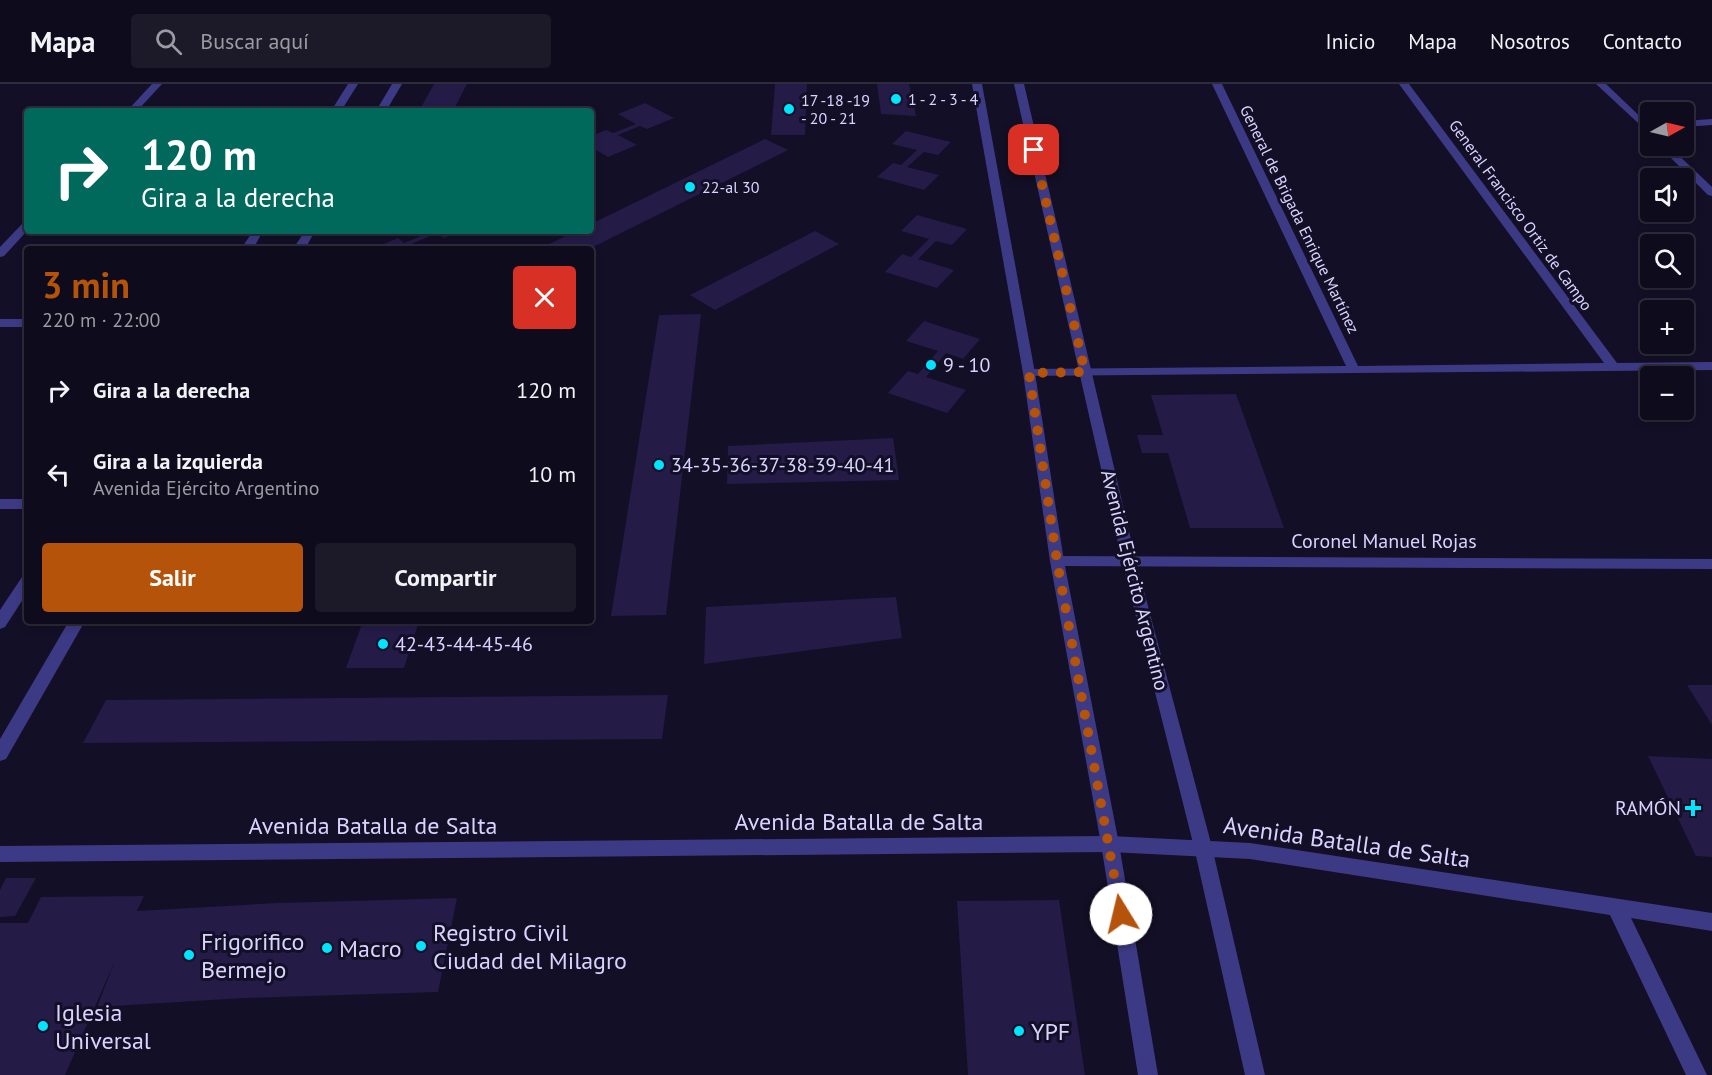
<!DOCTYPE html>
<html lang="es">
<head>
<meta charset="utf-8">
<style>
  body { margin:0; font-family:"PT Sans",sans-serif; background:#1c1929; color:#f1f3f6; height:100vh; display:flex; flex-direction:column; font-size:22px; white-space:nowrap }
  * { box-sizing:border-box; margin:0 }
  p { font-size:20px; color:#9b9ba3 }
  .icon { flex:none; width:33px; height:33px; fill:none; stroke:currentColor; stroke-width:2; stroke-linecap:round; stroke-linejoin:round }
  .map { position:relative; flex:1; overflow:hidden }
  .sheet { position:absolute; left:24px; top:162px; width:570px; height:378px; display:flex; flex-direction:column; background:#0e0b1c; border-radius:6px; box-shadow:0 3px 9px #0003,0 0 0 2px #2e2b3b }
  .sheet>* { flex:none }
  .guide { position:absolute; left:24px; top:24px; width:570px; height:126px; border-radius:6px; box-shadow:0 3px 9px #0003,0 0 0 2px #2e2b3b; background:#00695c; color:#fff; overflow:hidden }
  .needle { width:39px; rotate:82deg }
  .controls { position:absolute; left:1640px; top:18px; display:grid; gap:12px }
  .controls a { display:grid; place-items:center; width:54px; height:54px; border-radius:6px; background:#0e0b1c; box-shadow:0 3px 9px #0003,0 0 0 2px #2e2b3b; font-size:30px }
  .pin { position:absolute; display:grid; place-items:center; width:51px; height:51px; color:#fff; margin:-26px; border-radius:12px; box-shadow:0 3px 9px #0006 }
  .me { position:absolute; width:66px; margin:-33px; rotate:351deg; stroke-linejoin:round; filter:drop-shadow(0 0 4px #0008) }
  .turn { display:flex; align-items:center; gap:21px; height:126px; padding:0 18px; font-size:27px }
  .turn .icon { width:78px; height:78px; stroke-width:2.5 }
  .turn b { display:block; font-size:42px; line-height:51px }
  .round { display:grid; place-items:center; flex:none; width:63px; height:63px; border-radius:6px; background:#1c1929 }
  .summary { display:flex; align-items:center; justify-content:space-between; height:102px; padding:0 18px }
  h1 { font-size:36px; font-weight:800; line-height:45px; color:#b45309 }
  .cta { display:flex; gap:12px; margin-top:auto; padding:12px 18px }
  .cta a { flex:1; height:69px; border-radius:6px; background:#b45309; color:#fff; font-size:24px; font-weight:800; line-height:69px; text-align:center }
  .cta a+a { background:#1c1929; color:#f1f3f6 }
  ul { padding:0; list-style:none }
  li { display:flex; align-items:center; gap:18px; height:84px; padding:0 18px }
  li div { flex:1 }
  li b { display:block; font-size:22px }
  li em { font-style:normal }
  header { display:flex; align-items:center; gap:36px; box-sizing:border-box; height:84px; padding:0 30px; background:#0e0b1c; border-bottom:2px solid #2e2b3b }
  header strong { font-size:28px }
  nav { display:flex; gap:33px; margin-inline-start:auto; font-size:21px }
  .search { width:420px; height:54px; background:#1c1929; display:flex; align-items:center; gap:15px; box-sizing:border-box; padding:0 21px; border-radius:6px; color:#9b9ba3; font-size:22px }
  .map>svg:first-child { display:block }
  .building { fill:#241b47 }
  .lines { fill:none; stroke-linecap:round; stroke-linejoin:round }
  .minor { fill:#3d3a85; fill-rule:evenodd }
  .tertiary { fill:#3d3a85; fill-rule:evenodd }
  .route { stroke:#b45309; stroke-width:10; stroke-dasharray:0 18 }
  .poi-dot { fill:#00e5ff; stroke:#130f26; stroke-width:2 }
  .labels { text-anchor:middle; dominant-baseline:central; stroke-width:6; stroke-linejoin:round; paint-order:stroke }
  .far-poi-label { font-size:16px; fill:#d9d4ff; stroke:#130f26; text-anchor:start }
  .far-street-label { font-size:16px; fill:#d9d4ff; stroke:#130f26 }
  .poi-label { font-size:20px; fill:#d9d4ff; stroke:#130f26; text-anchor:start }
  .street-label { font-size:20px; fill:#d9d4ff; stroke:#130f26 }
  .near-street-label { font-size:24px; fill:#d9d4ff; stroke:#130f26 }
  .near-poi-label { font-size:24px; fill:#d9d4ff; stroke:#130f26; text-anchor:start }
</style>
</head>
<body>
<header>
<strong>Mapa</strong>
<div class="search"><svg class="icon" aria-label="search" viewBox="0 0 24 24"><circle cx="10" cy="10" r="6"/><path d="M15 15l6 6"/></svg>Buscar aquí</div>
<nav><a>Inicio</a><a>Mapa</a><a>Nosotros</a><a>Contacto</a></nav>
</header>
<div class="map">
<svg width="1712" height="991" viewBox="0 0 1712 991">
  <rect width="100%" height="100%" fill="#130f26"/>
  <g class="building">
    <polygon points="434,0 467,0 453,27 419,27"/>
    <polygon points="775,0 807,0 805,51 771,51"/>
    <polygon points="877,0 909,0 916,32 881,30"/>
    <polygon points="645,19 674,34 647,45 640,42 618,51 637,61 608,73 591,63 591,52 606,46 613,49 636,40 618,30"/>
    <polygon points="906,47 951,58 938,71 924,68 907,83 939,91 924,106 877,93 893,79 901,81 917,66 892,60"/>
    <polygon points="765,55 788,66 589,165 539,165 576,147 591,147 591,140"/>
    <polygon points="917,131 967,145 952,161 936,157 918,175 954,186 937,204 885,188 902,170 911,173 929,155 901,147"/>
    <polygon points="433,147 459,147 444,154 437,149 409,161 415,165 372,165 398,154 404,159"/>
    <polygon points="815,147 839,160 715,226 690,211"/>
    <polygon points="701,230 666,531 611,532 659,231"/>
    <polygon points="924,237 980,255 963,275 946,269 926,293 966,306 947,329 888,309 908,287 918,290 938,267 906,257"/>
    <polygon points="1236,310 1284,444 1190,444 1168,369 1142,369 1137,351 1163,351 1151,311"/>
    <polygon points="893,354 899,396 727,400 728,362"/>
    <polygon points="896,513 902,554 704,580 706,523"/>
    <polygon points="363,537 419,537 404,584 346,584"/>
    <polygon points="1687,601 1712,601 1712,641"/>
    <polygon points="668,611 662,655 83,659 106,616"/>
    <polygon points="1648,672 1712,675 1712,773 1696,772"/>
    <polygon points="6,794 36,794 15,832 0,833 0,806"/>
    <polygon points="144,812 137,827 277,819 457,814 438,908 244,914 97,923 115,877 65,991 0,991 0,839 28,839 41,813"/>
    <polygon points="1059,816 1085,991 968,991 957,817"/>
  </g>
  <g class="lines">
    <g class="minor">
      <polygon points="152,0 162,0 137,27 127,27"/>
      <polygon points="1212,0 1222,0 1358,282 1604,279 1399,0 1409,0 1617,279 1712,278 1712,286 1025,292 1023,289 1029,285 1346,282"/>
      <polygon points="1596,0 1606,0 1650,42 1650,50"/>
      <polygon points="1712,35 1712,41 1683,43 1683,37"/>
      <polygon points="1659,62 1669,62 1712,103 1712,112 1708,111"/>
      <polygon points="27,138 27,147 4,172 0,173 0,163 23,139"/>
      <rect x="0" y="235" width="27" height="8"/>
      <rect x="0" y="415" width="27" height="10"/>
      <polygon points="1057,472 1712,475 1712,485 1057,482 1050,477"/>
      <polygon points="1110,752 1250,759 1712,829 1712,847 1631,834 1707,991 1686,991 1610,831 1250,775 1110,768 0,778 0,762"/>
    </g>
    <g class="tertiary">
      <polygon points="348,0 358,0 341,27 331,27"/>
      <polygon points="392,0 402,0 386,27 376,27"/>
      <polygon points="972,0 982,0 1035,289 1064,477 1119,760 1158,991 1138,991 1101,760 1050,477 1023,289"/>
      <polygon points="1014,0 1024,0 1136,477 1212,763 1265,991 1245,991 1194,763 1122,477"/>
      <polygon points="253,147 263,147 253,165 241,165"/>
      <polygon points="305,147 315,147 305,165 293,165"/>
      <polygon points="27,492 27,509 5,543 0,545 0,526 22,493"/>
      <polygon points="69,537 85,537 6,675 0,677 0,655"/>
    </g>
  </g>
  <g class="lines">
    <polyline class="route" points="1034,66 1085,288 1029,289 1057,477 1121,830"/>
  </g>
  <g class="poi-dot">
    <circle cx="896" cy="15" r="6"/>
    <circle cx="789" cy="25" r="6"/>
    <circle cx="690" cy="103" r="6"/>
    <circle cx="931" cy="281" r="6"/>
    <circle cx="659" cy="381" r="6"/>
    <circle cx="383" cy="560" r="6"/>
    <path d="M1690 715h6v6h6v6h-6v6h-6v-6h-6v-6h6z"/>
    <circle cx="421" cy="862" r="6"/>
    <circle cx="327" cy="864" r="6"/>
    <circle cx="189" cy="871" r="6"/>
    <circle cx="43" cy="942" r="6"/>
    <circle cx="1019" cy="947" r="6"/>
  </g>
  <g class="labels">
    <g class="far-poi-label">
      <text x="908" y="15">1 - 2 - 3 - 4</text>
      <text x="801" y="16">17 -18 -19<tspan x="801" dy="18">- 20 - 21</tspan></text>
      <text x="702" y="103">22-al 30</text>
    </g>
    <g class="far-street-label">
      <text transform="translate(1521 131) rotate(54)">General Francisco Ortiz de Campo</text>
      <text transform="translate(1300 135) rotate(64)">General de Brigada Enrique Martínez</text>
    </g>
    <g class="poi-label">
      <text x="943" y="281">9 - 10</text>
      <text x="671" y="381">34-35-36-37-38-39-40-41</text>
      <text x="395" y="560">42-43-44-45-46</text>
      <text x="1681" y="724" text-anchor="end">RAMÓN</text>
    </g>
    <g class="street-label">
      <text x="1384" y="457">Coronel Manuel Rojas</text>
      <text transform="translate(1135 496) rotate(76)">Avenida Ejército Argentino</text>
    </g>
    <g class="near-street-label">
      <text x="859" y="737">Avenida Batalla de Salta</text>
      <text x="373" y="741">Avenida Batalla de Salta</text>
      <text transform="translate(1347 758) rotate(8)">Avenida Batalla de Salta</text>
    </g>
    <g class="near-poi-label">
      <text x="433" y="848">Registro Civil<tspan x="433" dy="28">Ciudad del Milagro</tspan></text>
      <text x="201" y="857">Frigorifico<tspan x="201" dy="28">Bermejo</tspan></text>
      <text x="339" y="864">Macro</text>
      <text x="55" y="928">Iglesia<tspan x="55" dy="28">Universal</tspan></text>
      <text x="1031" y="947">YPF</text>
    </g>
  </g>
</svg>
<div class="controls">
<a><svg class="needle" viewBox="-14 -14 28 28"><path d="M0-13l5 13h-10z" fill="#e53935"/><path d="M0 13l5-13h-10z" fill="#9b9ba3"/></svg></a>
<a><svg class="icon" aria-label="sound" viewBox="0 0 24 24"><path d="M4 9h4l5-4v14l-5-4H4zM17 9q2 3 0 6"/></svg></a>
<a><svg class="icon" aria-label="search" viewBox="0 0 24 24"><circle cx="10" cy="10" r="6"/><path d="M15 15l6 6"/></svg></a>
<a>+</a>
<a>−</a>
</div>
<div class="pin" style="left:1034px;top:66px;background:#d93025"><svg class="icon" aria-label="arrive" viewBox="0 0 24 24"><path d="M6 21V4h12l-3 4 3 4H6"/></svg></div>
<svg class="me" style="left:1121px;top:830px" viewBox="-20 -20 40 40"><circle r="19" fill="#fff"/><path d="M0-13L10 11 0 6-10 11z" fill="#b45309"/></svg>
<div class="guide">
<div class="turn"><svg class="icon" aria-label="right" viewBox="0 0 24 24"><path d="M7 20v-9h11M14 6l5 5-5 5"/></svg><div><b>120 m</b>Gira a la derecha</div></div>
</div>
<section class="sheet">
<div class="summary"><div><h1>3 min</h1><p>220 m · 22:00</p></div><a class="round" style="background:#d93025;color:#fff"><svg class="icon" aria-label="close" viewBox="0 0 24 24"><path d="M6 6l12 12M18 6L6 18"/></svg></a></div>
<ul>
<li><svg class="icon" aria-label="right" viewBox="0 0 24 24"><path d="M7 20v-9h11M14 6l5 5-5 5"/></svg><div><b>Gira a la derecha</b></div><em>120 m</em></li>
<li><svg class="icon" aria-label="left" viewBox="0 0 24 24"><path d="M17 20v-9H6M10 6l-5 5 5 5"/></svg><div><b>Gira a la izquierda</b><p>Avenida Ejército Argentino</p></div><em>10 m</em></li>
</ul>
<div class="cta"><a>Salir</a><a>Compartir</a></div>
</section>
</div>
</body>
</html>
